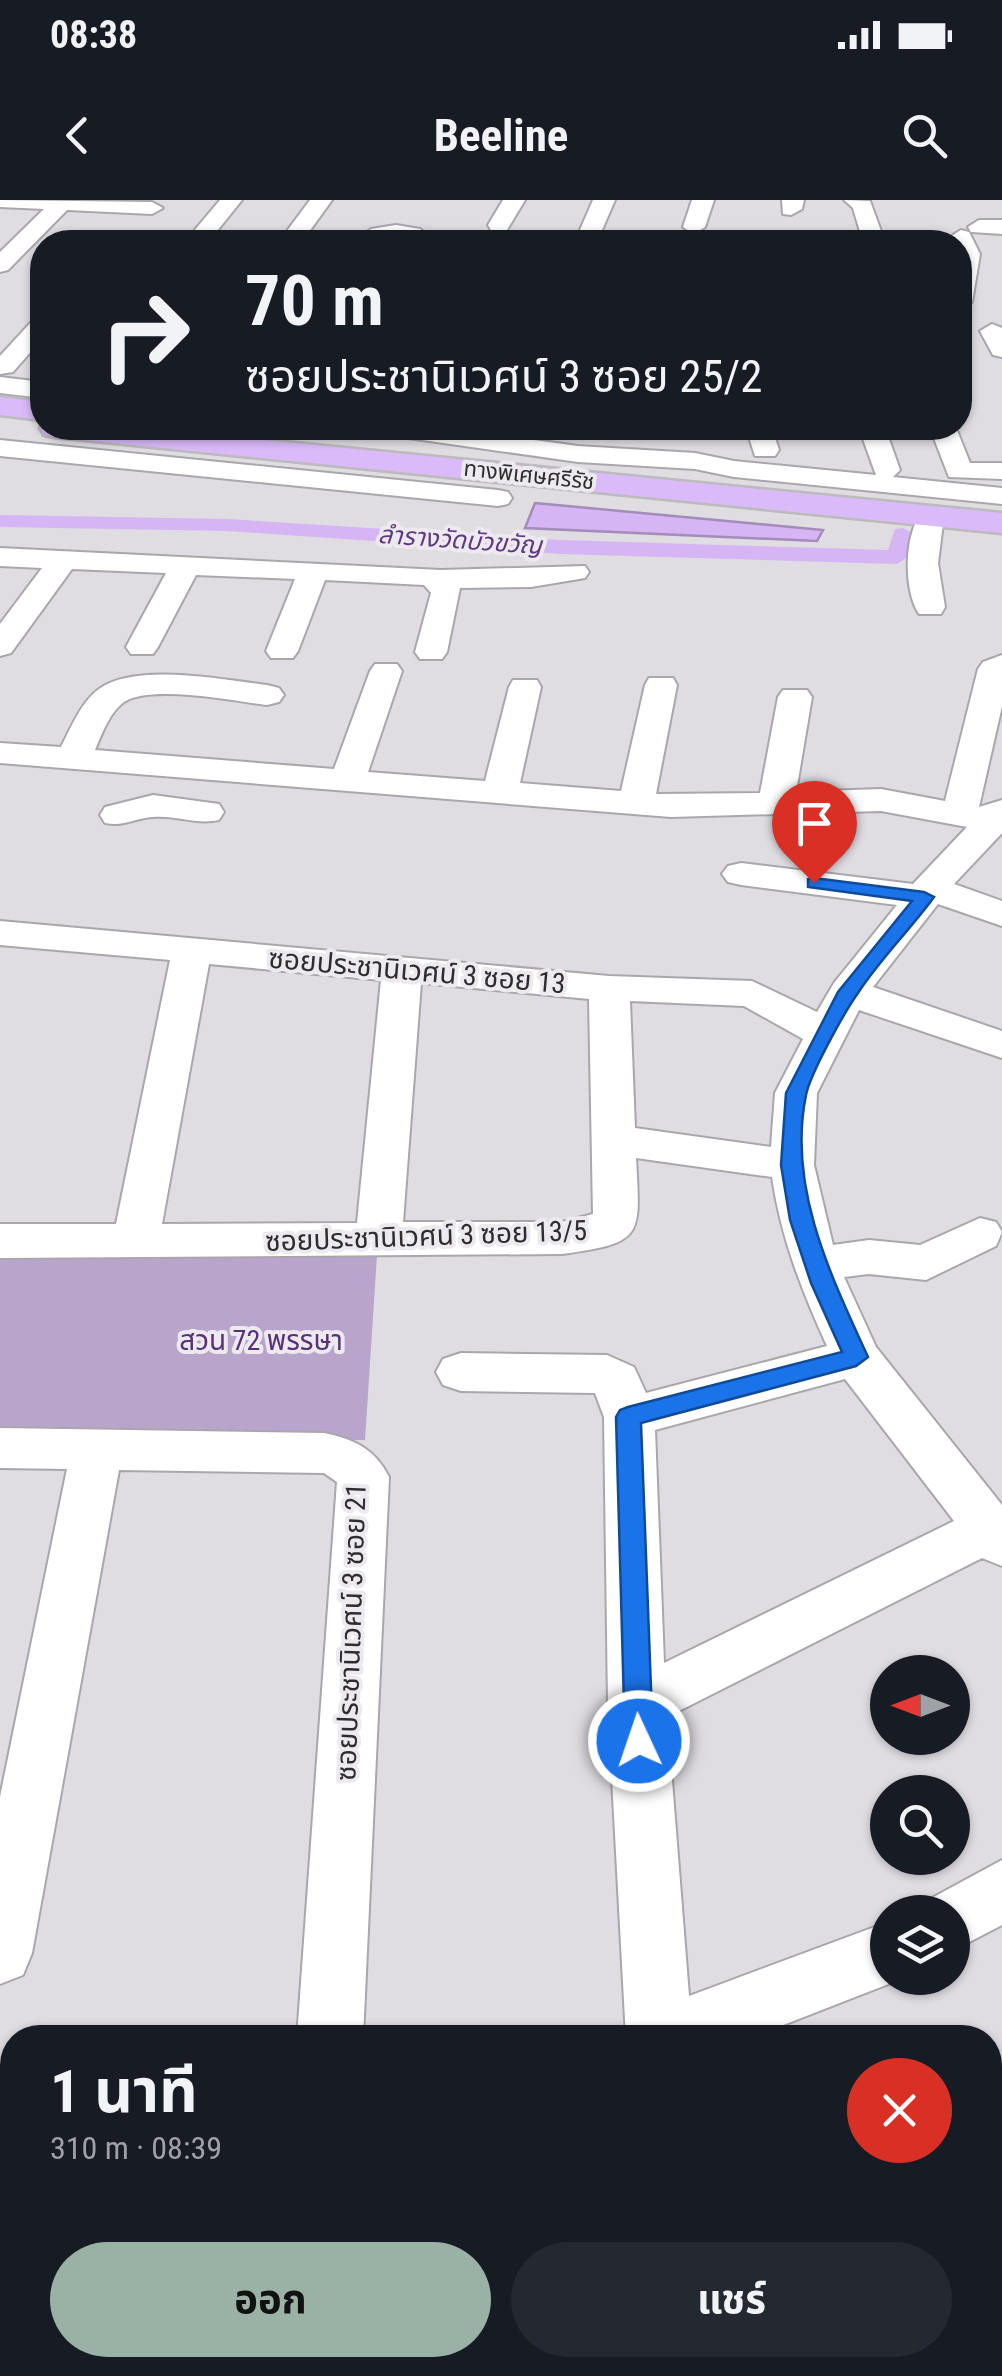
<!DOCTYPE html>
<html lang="th">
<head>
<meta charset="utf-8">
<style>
  body { margin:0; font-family:"Roboto Condensed","Noto Sans Thai",sans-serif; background:#242831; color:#f1f3f6; height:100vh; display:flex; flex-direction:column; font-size:38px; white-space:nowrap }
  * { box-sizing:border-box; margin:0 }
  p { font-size:32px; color:#9ea1a6 }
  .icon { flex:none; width:55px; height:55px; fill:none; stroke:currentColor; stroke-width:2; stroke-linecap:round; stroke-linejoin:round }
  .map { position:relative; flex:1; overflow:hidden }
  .drawer { position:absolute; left:0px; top:1825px; width:1002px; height:352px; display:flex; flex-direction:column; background:#171b24; border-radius:40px 40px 0 0; box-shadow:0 2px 8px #0004 }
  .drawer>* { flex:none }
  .guide { position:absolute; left:30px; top:30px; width:942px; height:210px; border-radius:40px; box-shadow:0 2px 8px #0004; background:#171b24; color:#f1f3f6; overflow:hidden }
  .needle { width:65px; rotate:270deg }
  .buttons { position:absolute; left:870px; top:1455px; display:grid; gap:20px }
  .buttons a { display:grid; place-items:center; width:100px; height:100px; border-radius:50%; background:#171b24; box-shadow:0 2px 8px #0004; font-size:50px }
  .pin { position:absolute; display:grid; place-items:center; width:85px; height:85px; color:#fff; margin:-102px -42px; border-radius:50% 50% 50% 0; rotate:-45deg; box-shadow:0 0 10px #0007 }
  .pin .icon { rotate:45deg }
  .me { position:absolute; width:110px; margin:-55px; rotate:357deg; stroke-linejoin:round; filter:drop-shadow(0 0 8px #0008) }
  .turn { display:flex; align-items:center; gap:35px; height:210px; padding:0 50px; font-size:45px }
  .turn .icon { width:130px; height:130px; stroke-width:2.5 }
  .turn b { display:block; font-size:70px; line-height:85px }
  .round { display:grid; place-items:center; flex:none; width:105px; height:105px; border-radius:52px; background:#242831 }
  .overview { display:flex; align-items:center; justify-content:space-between; height:170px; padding:0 50px }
  h1 { font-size:60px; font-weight:700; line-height:75px }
  .cta { display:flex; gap:20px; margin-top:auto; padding:20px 50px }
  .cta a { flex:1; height:115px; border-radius:60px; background:#9ab1a6; color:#111; font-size:40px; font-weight:700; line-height:115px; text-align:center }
  .cta a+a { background:#242831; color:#f1f3f6 }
  .status { display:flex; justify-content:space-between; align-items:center; height:70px; padding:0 50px; background:#171b24; direction:ltr }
  .status svg { height:28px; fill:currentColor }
  header { display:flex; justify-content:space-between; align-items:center; height:130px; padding:0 50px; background:#171b24; font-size:45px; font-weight:700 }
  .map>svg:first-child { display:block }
  .green { fill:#b9a5cc }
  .water { fill:#d6b5f5; stroke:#a38cb9; stroke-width:2.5 }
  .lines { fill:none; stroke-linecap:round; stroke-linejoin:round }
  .canal { fill:#d6b5f5; fill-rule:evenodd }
  .minor-casing { stroke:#a9a7ab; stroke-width:4 }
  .highway-casing { stroke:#bcbbbc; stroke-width:5 }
  .minor { fill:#fff; fill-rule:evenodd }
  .highway { fill:#dabaf9; fill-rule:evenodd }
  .route { fill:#1a73e8; stroke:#114b97; stroke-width:2.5 }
  .labels { text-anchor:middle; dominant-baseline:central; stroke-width:8; stroke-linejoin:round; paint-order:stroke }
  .far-street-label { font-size:22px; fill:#2d2c2e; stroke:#eceaef }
  .far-water-label { font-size:25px; font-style:italic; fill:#613882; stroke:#eceaef }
  .street-label { font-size:28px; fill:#2d2c2e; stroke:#eceaef }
  .park-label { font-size:28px; fill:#593079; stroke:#eceaef }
</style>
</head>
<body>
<div class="status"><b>08:38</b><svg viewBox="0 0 49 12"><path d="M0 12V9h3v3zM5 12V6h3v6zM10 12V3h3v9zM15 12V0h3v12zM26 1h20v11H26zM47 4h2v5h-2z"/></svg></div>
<header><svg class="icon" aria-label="back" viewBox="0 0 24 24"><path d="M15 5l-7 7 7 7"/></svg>Beeline<svg class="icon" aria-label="search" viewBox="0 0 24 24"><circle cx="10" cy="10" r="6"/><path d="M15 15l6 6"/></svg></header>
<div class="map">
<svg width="1002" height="2176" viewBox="0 0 1002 2176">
  <rect width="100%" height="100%" fill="#dfdde2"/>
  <polygon class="green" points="0,1038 378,1040 365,1240 0,1239"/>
  <polygon class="water" points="535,303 823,330 817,341 525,328"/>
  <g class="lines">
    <polygon class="canal" points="0,315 227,319 561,340 888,350 895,329 903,328 914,334 908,357 897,364 561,354 227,331 0,327"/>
    <defs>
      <g id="minor">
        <polygon points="0,0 152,2 163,8 152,14 67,10 8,70 0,72 0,52 44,9 0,7"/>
        <polygon points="220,0 242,0 213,36 197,36 194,31"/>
        <polygon points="310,0 332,0 306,36 290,36 287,31"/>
        <polygon points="503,0 525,0 507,30 491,30 488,25"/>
        <polygon points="593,0 615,0 602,30 591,37 580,30"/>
        <polygon points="692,0 714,0 705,27 694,34 683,27"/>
        <polygon points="782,0 804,0 802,9 791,15 783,14"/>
        <polygon points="844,0 870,1 885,42 863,42 853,8"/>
        <polygon points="979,20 1002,20 1002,34 971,32 968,27"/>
        <polygon points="396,25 420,29 437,42 396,38 354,42 371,29"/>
        <polygon points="961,30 969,32 980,54 972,102 960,109 960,42 953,42 950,37"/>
        <polygon points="137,35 157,35 168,42 126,42"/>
        <polygon points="42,118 42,139 13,172 0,174 0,156 33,120"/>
        <polygon points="992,124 1002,128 1002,157 993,155 980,131"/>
        <polygon points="0,177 42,182 42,198 0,193"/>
        <polygon points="381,228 447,228 578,246 695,253 734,261 876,275 859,228 885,228 900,270 893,277 1002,288 1002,304 734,277 695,269 578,262 394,236"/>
        <polygon points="746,228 772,228 779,250 775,256 755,256"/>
        <polygon points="930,228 956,228 970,263 1002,263 1002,279 949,277"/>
        <polygon points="0,240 498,290 508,292 512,298 508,304 498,306 0,256"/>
        <path d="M929 314 939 317 943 323 938 363 945 407 941 414H919C904 391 904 340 919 317Z"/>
        <polygon points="0,348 441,370 585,366 589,372 585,378 531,387 460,388 447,452 442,459 420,459 415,452 431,393 424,385 325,380 298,451 293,458 271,458 266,451 295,379 196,375 158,447 153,454 131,454 126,447 166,373 72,369 11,453 0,456 0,424 42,368 0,366"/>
        <path d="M1002 455V506L979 607 1002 600V633L954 684 1002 701V726L938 704 873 787 1002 831V858L859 810 817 893 814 965 833 1045 869 1040 920 1045 980 1018 996 1022 1002 1032 996 1046 926 1080 869 1074 844 1077 876 1147 1002 1305V1366L982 1358 667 1517 689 1796 888 1722V1778H904L750 1838H626L608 1504 604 1217 595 1193 461 1191 443 1185 436 1172 443 1159 461 1153 607 1155 634 1167 646 1193 827 1146C802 1091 781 1038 772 977L636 958C640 1036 645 1043 562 1054L0 1058V1024H116L170 760 0 745V721L609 776 752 781 817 812 834 783 897 705 741 685 728 682 722 674 728 666 741 663 913 684 967 627 881 611 671 617 0 563V543L61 547C71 528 81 502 99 489 136 462 224 480 267 485L279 488 284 495 279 502 267 505C235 501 150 484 124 502 109 513 102 534 95 550L334 569 370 471 375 464H397L402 471 368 572 485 581 509 487 513 480H537L541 487 520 583 621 591 645 485 649 478H673L677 485 656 594 760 593 778 497 783 490H807L812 497 796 592 881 589 945 601 978 469 983 462ZM209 764 381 780 357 1023 162 1024ZM421 783 589 799 593 1014 562 1022H403ZM630 801 744 806 803 839 775 893 771 947 635 928ZM845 1179 954 1321 664 1463 655 1230Z"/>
        <path d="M153 595 219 604 224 612 219 620C196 625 176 615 153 617 135 618 124 627 105 623L100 615 105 607Z"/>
        <path d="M0 1228 324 1233C354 1239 375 1249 389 1277L363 1838H297L337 1282 324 1273 119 1270 32 1753 23 1775 0 1784V1597L67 1269 0 1268Z"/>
        <polygon points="1002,1660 1002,1725 952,1751 952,1712 924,1712 930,1699"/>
        <rect x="0" y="1908" width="12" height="68"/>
      </g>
      <g id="highway">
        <polygon points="0,197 42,202 42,220 0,215"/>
        <polygon points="42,224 42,228 143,228 1002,313 1002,333 55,237 44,235 40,228"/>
      </g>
    </defs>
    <use href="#minor" class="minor-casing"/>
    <use href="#highway" class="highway-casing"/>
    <use href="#minor" class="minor"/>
    <use href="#highway" class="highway"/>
  </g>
  <path class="route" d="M814 678 924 692 934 697C910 730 880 759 858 793 845 811 810 874 806 895 787 987 831 1076 868 1157L856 1166 641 1223 653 1541 649 1550 639 1554 629 1550 625 1541 616 1217 620 1210 628 1207 842 1152 811 1083 790 1020 781 965 786 893 838 792 912 701 808 687V679Z"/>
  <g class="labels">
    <g class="far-street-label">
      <text transform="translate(529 275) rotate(6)">ทางพิเศษศรีรัช</text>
    </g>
    <g class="far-water-label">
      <text transform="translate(460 340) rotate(4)">ลำรางวัดบัวขวัญ</text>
    </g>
    <g class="street-label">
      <text transform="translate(417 771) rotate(5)">ซอยประชานิเวศน์ 3 ซอย 13</text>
      <text transform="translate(426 1036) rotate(-2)">ซอยประชานิเวศน์ 3 ซอย 13/5</text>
      <text transform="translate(351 1432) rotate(-88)">ซอยประชานิเวศน์ 3 ซอย 21</text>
    </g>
    <g class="park-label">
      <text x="261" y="1140">สวน 72 พรรษา</text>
    </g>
  </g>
</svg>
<div class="buttons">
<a><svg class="needle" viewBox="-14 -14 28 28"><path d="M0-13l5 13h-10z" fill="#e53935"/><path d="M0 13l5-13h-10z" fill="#9ea1a6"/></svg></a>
<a><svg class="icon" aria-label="search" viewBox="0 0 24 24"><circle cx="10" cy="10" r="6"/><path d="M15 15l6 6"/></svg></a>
<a><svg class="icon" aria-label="layers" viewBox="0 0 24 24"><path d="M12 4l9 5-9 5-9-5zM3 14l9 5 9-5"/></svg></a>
</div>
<div class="pin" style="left:814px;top:683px;background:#d93025"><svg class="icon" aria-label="arrive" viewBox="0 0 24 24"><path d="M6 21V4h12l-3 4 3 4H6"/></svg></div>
<svg class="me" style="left:639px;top:1541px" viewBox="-20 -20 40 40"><circle r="17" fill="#1a73e8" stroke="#fff" stroke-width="3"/><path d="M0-11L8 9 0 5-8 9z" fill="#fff"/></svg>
<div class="guide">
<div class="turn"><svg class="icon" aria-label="right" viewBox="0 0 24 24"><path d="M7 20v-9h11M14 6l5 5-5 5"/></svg><div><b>70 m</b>ซอยประชานิเวศน์ 3 ซอย 25/2</div></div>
</div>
<section class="drawer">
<div class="overview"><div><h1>1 นาที</h1><p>310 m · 08:39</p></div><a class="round" style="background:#d93025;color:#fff"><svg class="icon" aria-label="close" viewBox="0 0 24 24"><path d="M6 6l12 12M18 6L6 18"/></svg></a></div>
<div class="cta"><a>ออก</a><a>แชร์</a></div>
</section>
</div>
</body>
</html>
